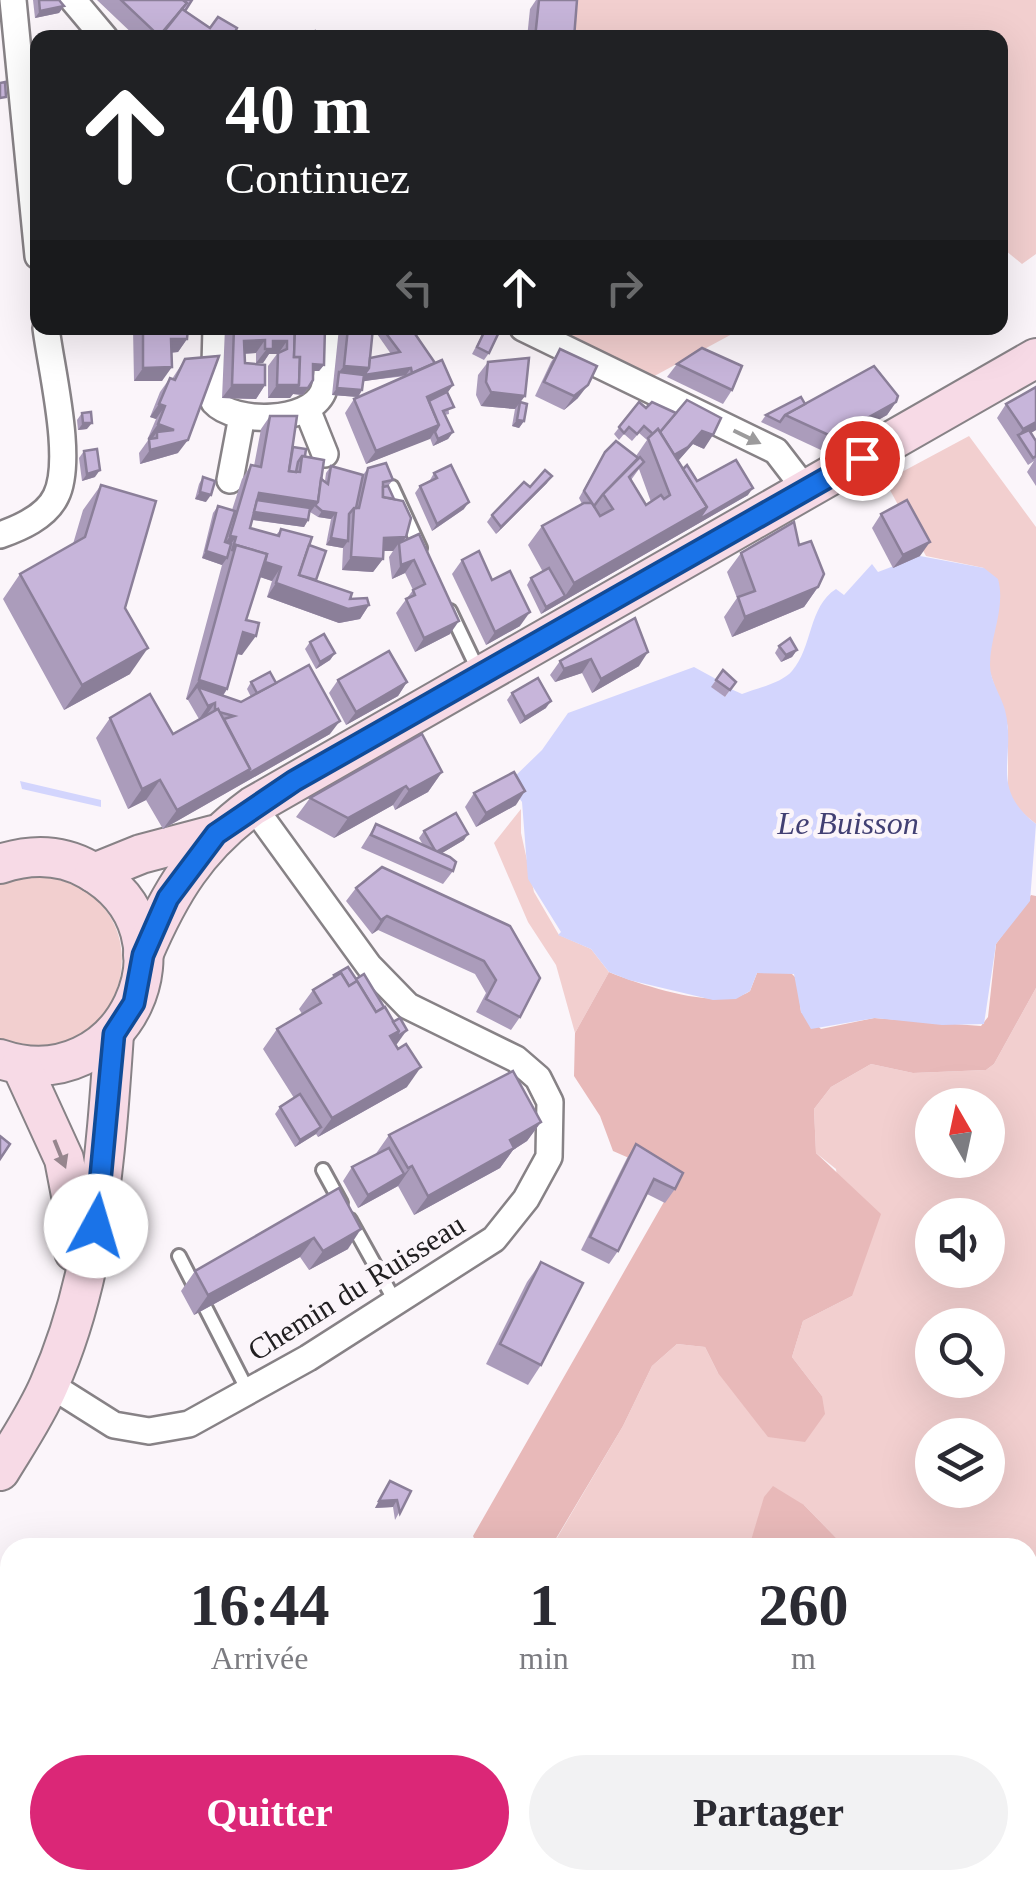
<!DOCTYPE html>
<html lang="fr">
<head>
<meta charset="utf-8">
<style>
  body { margin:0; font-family:Georgia,serif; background:#f2f2f3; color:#2b2b33; height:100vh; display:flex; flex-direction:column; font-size:38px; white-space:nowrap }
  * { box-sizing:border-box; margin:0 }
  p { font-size:32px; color:#7c7c81 }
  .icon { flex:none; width:55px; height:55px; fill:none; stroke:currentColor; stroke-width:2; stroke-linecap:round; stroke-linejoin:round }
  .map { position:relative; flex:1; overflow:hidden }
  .side { position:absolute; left:0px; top:1538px; width:1038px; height:352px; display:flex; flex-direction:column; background:#fff; border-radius:30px 30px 0 0; box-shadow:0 10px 40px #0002 }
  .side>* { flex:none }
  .guide { position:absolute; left:30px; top:30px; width:978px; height:305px; border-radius:20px; box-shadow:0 10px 40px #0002; background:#202124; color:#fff; overflow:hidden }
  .needle { width:65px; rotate:351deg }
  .controls { position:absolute; left:915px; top:1088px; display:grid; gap:20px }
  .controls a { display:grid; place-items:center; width:90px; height:90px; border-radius:50%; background:#fff; box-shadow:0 10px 40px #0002; font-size:50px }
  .pin { position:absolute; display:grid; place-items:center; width:85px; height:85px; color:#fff; margin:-42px; border:5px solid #fff; border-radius:50%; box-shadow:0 2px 10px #0007 }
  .me { position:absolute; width:110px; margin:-55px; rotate:6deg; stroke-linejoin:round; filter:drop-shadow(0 0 8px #0008) }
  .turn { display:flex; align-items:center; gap:35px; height:210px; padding:0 30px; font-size:45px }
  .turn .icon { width:130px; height:130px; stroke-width:2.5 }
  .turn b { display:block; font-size:70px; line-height:85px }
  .lanes { display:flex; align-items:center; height:95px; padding:0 30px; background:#0003; justify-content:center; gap:50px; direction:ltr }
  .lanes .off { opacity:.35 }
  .eta { display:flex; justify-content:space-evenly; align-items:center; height:170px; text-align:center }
  .eta b { font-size:60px; font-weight:600; line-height:70px }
  .action { display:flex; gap:20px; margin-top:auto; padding:20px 30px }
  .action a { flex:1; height:115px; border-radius:60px; background:#db2777; color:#fff; font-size:40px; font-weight:600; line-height:115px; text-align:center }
  .action a+a { background:#f2f2f3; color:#2b2b33 }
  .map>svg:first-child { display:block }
  .green { fill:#f2cfcf; fill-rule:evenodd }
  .forest { fill:#e8b9b9 }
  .water { fill:#d3d5fd }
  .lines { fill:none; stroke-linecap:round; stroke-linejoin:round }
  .service-casing { stroke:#878286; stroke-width:18 }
  .minor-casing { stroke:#878286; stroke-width:30 }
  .secondary-casing { stroke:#878286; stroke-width:42 }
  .service { stroke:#fff; stroke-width:12 }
  .minor { stroke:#fff; stroke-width:25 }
  .secondary { stroke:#f7dae6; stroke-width:38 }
  .wall { fill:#ab9cbb; fill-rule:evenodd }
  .shaded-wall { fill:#8b7f99 }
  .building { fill:#c7b5da; stroke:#8b7f99; stroke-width:2.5 }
  .oneway { fill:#9c9b9c }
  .oneway2 { fill:#97868e }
  .route-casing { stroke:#114b97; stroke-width:25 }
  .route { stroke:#1a73e8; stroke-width:18 }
  .labels { text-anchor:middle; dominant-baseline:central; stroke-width:9; stroke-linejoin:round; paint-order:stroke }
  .street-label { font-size:30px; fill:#222022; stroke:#fbf5fa }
  .water-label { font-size:32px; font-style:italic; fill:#424073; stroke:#fbf5fa }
</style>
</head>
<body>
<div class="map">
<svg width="1036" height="1888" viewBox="0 0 1036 1888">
  <rect width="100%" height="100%" fill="#fbf5fa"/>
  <g class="green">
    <polygon points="573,0 1036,0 1036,254 1022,264 1000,246 1000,38 575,37"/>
    <polygon points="546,328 733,328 734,333 647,380"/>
    <polygon points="969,436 1036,527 1036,824 1014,806 1008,791 1008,727 989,669 984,568 926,556 885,481"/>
    <polygon points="521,809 521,833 534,892 559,935 591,949 609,972 575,1033 556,965 528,922 494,843"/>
    <path d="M26 875C178 879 134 1087 0 1039V883Z"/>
    <path d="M1036 988V1751L1028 1749V1548L921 1547 914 1541 898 1547H845L804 1505 753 1539 749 1547 551 1548 623 1426 652 1366 677 1344 705 1347 718 1373 822 1396 792 1357 803 1321 852 1296 836 1169 816 1153 814 1109 831 1087 871 1064 913 1073 986 1070 994 1064ZM932 1105H988V1160H932ZM932 1215H988V1270H932ZM932 1325H988V1380H932ZM932 1435H988V1490H932Z"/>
    <polygon points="440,1880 969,1880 979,1888 455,1888"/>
  </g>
  <g class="forest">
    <path d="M1031 895 1036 896V988L994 1064 986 1070 913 1073 871 1064 831 1087 814 1109 816 1153 881 1214 852 1296 803 1321 792 1357 822 1396 825 1414 805 1442 768 1437 718 1373 705 1347 677 1344 652 1366 623 1426 551 1547H478L473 1536 677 1179 613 1151 600 1116 574 1076 575 1033 609 972C641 985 720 1012 750 991L757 973H791L797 979 801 1012 821 1029 874 1018 981 1026 988 1017 996 944Z"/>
    <polygon points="773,1486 804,1505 845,1547 749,1547 764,1497"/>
    <polygon points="1028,1749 1036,1751 1036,1888 979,1888 969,1880 1028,1880"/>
  </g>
  <g class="water">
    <path d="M920 556 984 568 998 579C1006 608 990 636 990 665 990 681 1001 695 1005 710 1017 758 988 787 1036 824L1030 901 996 944 984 1024 942 1025 875 1018 811 1029 801 1012 794 974 757 973 750 991 736 999 713 1000 629 980 609 972 591 949 558 935 561 932 528 879 522 802 508 783 542 750 568 713 694 667 716 679 712 687 725 697 731 689 742 694C757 688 782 683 792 671 813 647 808 607 836 589L844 595 872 564 878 572Z"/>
    <polygon points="20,781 101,800 101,807 22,789"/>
    <polygon points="1036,1601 1036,1691 1028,1683 1028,1610"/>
  </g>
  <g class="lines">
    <defs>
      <g id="service">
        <polyline points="392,487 420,548"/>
        <polyline points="450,611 480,674"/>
        <polyline points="323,1170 341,1203"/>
        <polyline points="350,1220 396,1303"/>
        <polyline points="179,1256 248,1391"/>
        <polyline points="364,1880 384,1888"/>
      </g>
      <g id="minor">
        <polyline points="13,0 38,256"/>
        <polyline points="73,0 105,38"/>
        <path d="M216 328 214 402C234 424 309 424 323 392 330 375 327 346 329 328"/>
        <polyline points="523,328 776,451 806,490"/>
        <polyline points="307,409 325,454"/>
        <polyline points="230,480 242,416"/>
        <path d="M0 535C20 528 46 517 56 496 74 460 51 369 46 328"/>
        <polyline points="49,1384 114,1425 149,1431 189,1424 308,1358 494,1239 526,1199 549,1157 550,1102 538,1078 516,1059 408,1006 369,966 253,806"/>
        <polyline points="0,1666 10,1675"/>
      </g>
      <g id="secondary">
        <path d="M0 864C30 854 61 854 89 870 202 933 123 1101 0 1059"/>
        <polyline points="94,873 141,854 213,835"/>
        <path d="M143 955C170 892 197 847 253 806L1036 358"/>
        <polyline points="21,1065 64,1159 74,1211 74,1252"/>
        <path d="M0 1471C17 1443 36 1415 49 1385 98 1275 106 1152 114 1034"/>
      </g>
    </defs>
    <use href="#service" class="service-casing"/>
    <use href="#minor" class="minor-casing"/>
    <use href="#secondary" class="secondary-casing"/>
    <use href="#service" class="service"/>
    <use href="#minor" class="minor"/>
    <use href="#secondary" class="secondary"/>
  </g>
  <g class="wall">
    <polygon points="33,0 59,0 64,6 59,13 35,18"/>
    <polygon points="97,0 192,0 184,11 210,28 232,38 137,38"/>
    <polygon points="536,0 577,0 574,38 527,38 530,9"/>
    <polygon points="133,328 188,328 187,339 178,352 171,353 162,381 134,381"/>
    <polygon points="225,328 325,328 324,365 319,371 313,371 313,380 303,395 293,394 290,398 268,398 268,366 277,354 269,354 263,363 256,363 256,353 245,354 245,363 265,385 256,399 222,398"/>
    <path d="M339 328H411L435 363 453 385 447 393 449 414 445 415 453 432 448 439 433 446 430 438 366 464 345 413 354 399 406 376 363 381 362 390 358 397 332 395ZM377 328 375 331 391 354 370 358 373 329Z"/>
    <polygon points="486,328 489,353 484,360 472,354"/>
    <polygon points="560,349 578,398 564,410 535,396 551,362"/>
    <polygon points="185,359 178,453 140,464 139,453 149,439 151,439 148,438 156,419 150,417 160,392 170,378 172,379"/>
    <polygon points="488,362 525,396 520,402 524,421 519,428 512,426 515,409 481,406 476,395 478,375"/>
    <polygon points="677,364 732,390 723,404 667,377"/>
    <polygon points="1036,387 1036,430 1031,433 1036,441 1036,486 1027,472 1034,461 1028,465 997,418 1006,404"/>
    <path d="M639 402 704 449 693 444 678 461 683 469 697 481 748 495 541 614 527 585 531 578 543 572 528 545 542 526 582 504 579 498 605 452 636 456 647 440 639 433 632 441 624 434 619 440 614 434ZM639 469 651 502 646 505 631 480Z"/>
    <polygon points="896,402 887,415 823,451 761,422 766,415 805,404"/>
    <polygon points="82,413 87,429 78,430 77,420"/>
    <polygon points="270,416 293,447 305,456 325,481 326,473 331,466 363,475 368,468 393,480 388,486 406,537 403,541 419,534 450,634 415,652 396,613 413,590 405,573 392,579 389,557 393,551 383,551 383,559 373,572 342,570 343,548 326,545 331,519 318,517 310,512 308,520 304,527 252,520 250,528 276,535 281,529 309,545 316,580 350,599 369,605 360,619 339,623 267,597 272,581 260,577 246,620 242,655 237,654 227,689 223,696 241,702 251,697 247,689 251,682 276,683 330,734 163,829 146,800 128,809 96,738 110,718 173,734 199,719 188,700 186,699 222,565 202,558 213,513 218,506 232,510 242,479 251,465 254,466 261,429"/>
    <polygon points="84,451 95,477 82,481 79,458"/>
    <polygon points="434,473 464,509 432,531 415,493 420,486 430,480"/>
    <polygon points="203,477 206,502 195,499 199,484"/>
    <polygon points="547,483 496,534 487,522 492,515 530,487"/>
    <polygon points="101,485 125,608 130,674 64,710 3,599 20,574 73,544 83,510"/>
    <polygon points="881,514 920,556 893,568 872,528"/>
    <polygon points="799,545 818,587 804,607 732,637 724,617 737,598 727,572 741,553"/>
    <polygon points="462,560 492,580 520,626 486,645 452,574"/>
    <polygon points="635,618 639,666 592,693 582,673 555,682 550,675 560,661"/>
    <polygon points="310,642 335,653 330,660 316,669 305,649"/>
    <polygon points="779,646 797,650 792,657 781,662 775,653"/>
    <polygon points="723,670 736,682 725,697 711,687"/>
    <polygon points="338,680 407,682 398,696 346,725 329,693"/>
    <polygon points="512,693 546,708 520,724 507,700"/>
    <polygon points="442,772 428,792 395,810 393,805 334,838 296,817 310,798"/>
    <polygon points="474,793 516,805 476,827 465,807"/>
    <polygon points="376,824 423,845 419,838 424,831 464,840 442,853 453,871 443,884 361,848"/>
    <polygon points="356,888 510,926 520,1017 511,1030 476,1012 486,993 475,974 378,930 372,934 346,901"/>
    <polygon points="334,975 397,1044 395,1045 407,1087 318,1137 316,1134 295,1147 275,1114 280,1107 294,1098 263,1049 277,1029 302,1014 299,1009 313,990 332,978"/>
    <polygon points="541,1122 527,1141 513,1150 500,1168 414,1215 398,1186 358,1208 343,1181 352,1167 375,1155 389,1135"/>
    <polygon points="636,1144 675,1189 665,1203 647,1194 618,1251 609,1264 581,1250 627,1158"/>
    <polygon points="339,1188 348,1249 309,1270 300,1257 194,1315 181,1291 195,1271"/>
    <polygon points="541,1262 541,1365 528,1385 486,1364 527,1282"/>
    <polygon points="390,1481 411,1491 395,1520 393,1507 375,1508"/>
  </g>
  <g class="shaded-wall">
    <polygon points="64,6 59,13 35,18 40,11"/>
    <polygon points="171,339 187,339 178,352 162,353"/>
    <polygon points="265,340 256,353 235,354 244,341"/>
    <polygon points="273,341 287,341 278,354 269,354 263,363 256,363"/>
    <polygon points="313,364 324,365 319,371 309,371"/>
    <polygon points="344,366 411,368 406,375 359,382 339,372"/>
    <polygon points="172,367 162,381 134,381 143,368"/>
    <polygon points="232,385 265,385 256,399 222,398"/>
    <polygon points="277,385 299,385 308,388 303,395 293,394 290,398 268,398"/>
    <polygon points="453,385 443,399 424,407 427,397"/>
    <polygon points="588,385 578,398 564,410 574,396"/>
    <polygon points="337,388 362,390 358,397 332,395"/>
    <polygon points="491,392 525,396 515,409 481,406"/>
    <polygon points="896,402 887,415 823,451 833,437"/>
    <polygon points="159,404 165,406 156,419 150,417"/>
    <polygon points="517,420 524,421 519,428 512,426"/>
    <polygon points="1036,422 1036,430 1020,439 1018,436 1023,429"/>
    <polygon points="83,423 92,423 87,429 78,430"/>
    <polygon points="158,424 174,430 157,438 157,432 152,439 148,438"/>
    <polygon points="439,425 430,439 366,464 376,451"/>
    <polygon points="702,431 713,435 704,449 693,444 678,461 668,459"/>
    <polygon points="453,432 448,439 433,446 438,439"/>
    <polygon points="188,440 178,453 140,464 150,450"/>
    <polygon points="100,470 95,477 82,481 87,474"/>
    <polygon points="552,476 547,483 496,534 501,527"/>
    <polygon points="753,488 748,495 541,614 546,607 565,596 574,583 707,507"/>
    <polygon points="200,492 211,495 206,502 195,499"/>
    <polygon points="259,493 318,502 308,515 253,507"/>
    <polygon points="469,502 464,509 432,531 437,524"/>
    <polygon points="322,511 336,513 331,519 318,517"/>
    <polygon points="251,512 308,520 304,527 247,519"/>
    <polygon points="230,536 236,537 226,551 221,549"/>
    <polygon points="406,537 399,547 399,543 393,551 375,551 384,538"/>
    <polygon points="331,538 348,541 343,548 326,545"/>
    <polygon points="930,542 920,556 893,568 903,555"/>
    <polygon points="206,551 227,558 222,565 202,558"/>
    <polygon points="234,552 281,567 272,581 230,567"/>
    <polygon points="351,557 383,559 373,572 342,570"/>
    <polygon points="414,560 405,573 392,579 401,565"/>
    <polygon points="276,583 369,605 360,619 339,623 267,597"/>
    <polygon points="818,587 804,607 732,637 745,617"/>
    <polygon points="530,612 520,626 486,645 495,632"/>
    <polygon points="459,621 450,634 415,652 424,638"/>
    <polygon points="243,632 256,636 242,655 229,652"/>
    <polygon points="148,648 130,674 64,710 82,685"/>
    <polygon points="797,650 792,657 781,662 786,655"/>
    <polygon points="648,652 639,666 592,693 601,679"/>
    <polygon points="335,653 330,660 316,669 320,662"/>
    <polygon points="591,659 582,673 555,682 564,669"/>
    <polygon points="199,680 227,689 215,707 215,703 206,716 199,719 208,706 198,687 188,700 186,699"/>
    <polygon points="407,682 398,696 346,725 356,712"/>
    <polygon points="551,701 546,708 520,724 525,717"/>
    <polygon points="340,721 330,734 163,829 177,810"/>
    <polygon points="442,772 428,792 395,810 409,790"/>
    <polygon points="160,780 146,800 128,809 142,789"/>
    <polygon points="406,786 393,805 334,838 348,818"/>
    <polygon points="525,791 516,805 476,827 486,813"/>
    <polygon points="468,834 464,840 432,859 436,852"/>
    <polygon points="387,916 378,930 372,934 381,920"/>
    <polygon points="407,1030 397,1044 377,1056 390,1036 399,1031"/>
    <polygon points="421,1067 407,1087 318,1137 332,1118"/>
    <polygon points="541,1122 527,1141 513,1150 500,1168 414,1215 428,1196 510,1140"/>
    <polygon points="321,1127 316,1134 295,1147 300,1140"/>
    <polygon points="412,1166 398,1186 358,1208 368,1195 404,1174"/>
    <polygon points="361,1229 348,1249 309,1270 323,1251"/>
    <polygon points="314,1238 300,1257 194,1315 208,1295"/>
    <polygon points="397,1500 393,1507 375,1508 379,1501"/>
    <polygon points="0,1815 10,1817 10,1839 0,1837"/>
  </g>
  <g class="building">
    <polygon points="39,0 59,0 64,6 40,11"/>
    <polygon points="121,0 183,0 187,3 159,36"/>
    <polygon points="183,0 192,0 185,11 182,9 187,3"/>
    <polygon points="539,0 577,0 574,38 535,38"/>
    <polygon points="182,9 210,28 218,17 237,28 232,38 159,38"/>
    <polygon points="315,31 317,38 304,38 303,35"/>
    <polygon points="5,82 6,97 0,98 0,83"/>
    <polygon points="143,328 188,328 187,339 171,339 172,367 143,368"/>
    <polygon points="234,328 295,328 294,357 300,357 299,385 277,385 278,353 287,349 287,341 273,341 273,349 265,349 265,340 244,341 245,363 265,365 265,385 232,385"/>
    <polygon points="295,328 325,328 324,365 313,364 313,380 308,388 297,388 299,385 300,357 294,357"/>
    <polygon points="348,328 373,328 369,368 344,366"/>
    <polygon points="382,328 411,328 435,363 412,373 411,368 364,375 369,368 370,358 400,352"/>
    <polygon points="486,328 499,332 489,353 477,347"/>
    <polygon points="702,348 742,366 732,390 677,364"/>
    <polygon points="560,349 597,366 588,385 574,396 544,382"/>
    <polygon points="219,356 188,440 150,450 149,439 157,438 157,432 174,430 158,424 165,406 159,404 170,378 175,380 185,359"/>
    <polygon points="529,358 525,396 491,392 486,382 488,362"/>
    <polygon points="442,360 453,385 427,397 439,425 376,451 354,399"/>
    <polygon points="874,366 898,396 896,402 833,437 785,415"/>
    <polygon points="339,372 364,375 362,390 337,388"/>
    <polygon points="1036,387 1036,422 1023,429 1006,404"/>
    <polygon points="447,392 454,407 443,411 453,432 438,439 435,432 439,425 429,401"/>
    <polygon points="801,397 805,404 785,415 780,422 766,415"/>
    <polygon points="687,400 721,418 713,435 702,431 688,447 674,455 660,432"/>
    <polygon points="520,402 527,404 524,421 517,420"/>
    <polygon points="639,402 646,408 652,402 676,413 660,432 658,429 653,434 644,426 637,434 629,427 624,433 619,427"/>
    <polygon points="91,412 92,423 83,423 82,413"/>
    <polygon points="270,416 297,416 289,471 300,472 302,456 324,460 318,502 259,493 250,528 279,536 281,529 312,537 299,575 352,593 350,599 367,598 369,605 348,609 276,583 281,567 265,562 267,554 236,545 232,551 236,537 230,536 251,465 261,467"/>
    <polygon points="658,429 707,507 574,583 542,526 584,503 592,503 600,516 613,509 603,494 640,457 644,462 629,477 646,505 661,495 664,499 670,495 648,438"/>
    <polygon points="1029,430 1036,441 1036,456 1033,458 1018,435"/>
    <polygon points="616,441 638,458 603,494 594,506 584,491 605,452"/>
    <polygon points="293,447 306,449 305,456 302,456 298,462 296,472 289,471"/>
    <polygon points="97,449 100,470 87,474 84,451"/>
    <polygon points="736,460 753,488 698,520 707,507 683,469 687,465 697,481"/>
    <polygon points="386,463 393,480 383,482 383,497 403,501 411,518 406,537 384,538 383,559 351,557 354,508 359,508 368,468"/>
    <polygon points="451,465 469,502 437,524 420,486 437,478 434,473"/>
    <polygon points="331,466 363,475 356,508 354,508 349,514 348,541 331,538 336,513 322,511 315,505 318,502 321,479 328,484"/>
    <polygon points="545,470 552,476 501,527 492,515 524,482 530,487"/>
    <polygon points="203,477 215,481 211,495 200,492"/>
    <polygon points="101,485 156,501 125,608 148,648 82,685 20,574 85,537"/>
    <polygon points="388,486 394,499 383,497 383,487"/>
    <polygon points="257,500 310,508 308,520 254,512"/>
    <polygon points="907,500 930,542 903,555 881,514"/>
    <polygon points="218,506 235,511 225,542 231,544 227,558 206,551"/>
    <polygon points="794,522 799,545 811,541 824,574 818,587 745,617 738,597 755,591 741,553"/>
    <polygon points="419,534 459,621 424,638 406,599 415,595 413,590 425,584 414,560 401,565 399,543"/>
    <polygon points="236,545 267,554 246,620 259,623 256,636 243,632 227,689 199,680"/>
    <polygon points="309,545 326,551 316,580 299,575"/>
    <polygon points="479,551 492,580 510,571 530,612 495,632 462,560"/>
    <polygon points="549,568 565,596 546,607 531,578"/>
    <polygon points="635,618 648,652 601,679 591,659 564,669 560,661"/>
    <polygon points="324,634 335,653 320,662 310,642"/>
    <polygon points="790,638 797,650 786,655 779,646"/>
    <polygon points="389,651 407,682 356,712 338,680"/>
    <polygon points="309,665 340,721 246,775 250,769 224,719 234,716 219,712 218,709 215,710 215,703 208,706 198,687 241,702"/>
    <polygon points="723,670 736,682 730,690 716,680"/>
    <polygon points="270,672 276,683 257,693 251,682"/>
    <polygon points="538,678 551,701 525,717 512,693"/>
    <polygon points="150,694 173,734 218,709 250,769 177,810 160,780 142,789 110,718"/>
    <polygon points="422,734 442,772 409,790 406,786 348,818 310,798"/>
    <polygon points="514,772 525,791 486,813 474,793"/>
    <polygon points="456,813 468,834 436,852 424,831"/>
    <polygon points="376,824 450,857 456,862 453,871 371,835"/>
    <polygon points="382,867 510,926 540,978 520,1017 486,999 496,980 484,961 387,916 381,920 356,888"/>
    <polygon points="348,967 356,979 364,974 384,1007 376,1012 357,981 349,986 341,973 335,976 334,975"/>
    <polygon points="341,973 349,986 357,981 376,1012 385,1007 399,1031 390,1036 398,1049 406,1044 421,1067 332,1118 277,1029 321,1003 313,990"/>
    <polygon points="400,1018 407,1030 395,1038 399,1031 393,1022"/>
    <polygon points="513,1071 541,1122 510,1140 514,1148 428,1196 412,1166 408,1168 389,1135"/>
    <polygon points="300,1094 321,1127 300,1140 280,1107"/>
    <polygon points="0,1136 10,1144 0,1159"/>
    <polygon points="636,1144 683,1173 675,1189 654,1179 618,1251 590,1237"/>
    <polygon points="389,1148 404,1174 368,1195 352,1167"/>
    <polygon points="339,1188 361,1229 323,1251 314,1238 208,1295 195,1271"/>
    <polygon points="541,1262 583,1283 541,1365 500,1344"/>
    <polygon points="390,1481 411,1491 400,1513 397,1500 379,1501"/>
    <polygon points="0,1779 10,1781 10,1817 0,1815"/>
  </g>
  <defs><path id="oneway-solid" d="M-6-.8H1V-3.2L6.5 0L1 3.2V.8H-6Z" transform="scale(2.5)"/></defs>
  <use class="oneway" href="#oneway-solid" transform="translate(747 437) rotate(26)"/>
  <use class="oneway2" href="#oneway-solid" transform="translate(60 1154) rotate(68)"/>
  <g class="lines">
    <defs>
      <polyline id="route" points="96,1226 114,1034 134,1003 143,955 168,898 216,834 294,781 862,458"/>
    </defs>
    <use href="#route" class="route-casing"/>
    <use href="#route" class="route"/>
  </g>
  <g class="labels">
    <g class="street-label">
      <text transform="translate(356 1287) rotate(-32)">Chemin du Ruisseau</text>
    </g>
    <g class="water-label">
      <text x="848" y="823">Le Buisson</text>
    </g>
  </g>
</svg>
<div class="controls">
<a><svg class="needle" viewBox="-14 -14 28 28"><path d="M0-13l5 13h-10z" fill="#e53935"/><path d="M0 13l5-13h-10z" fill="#7c7c81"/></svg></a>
<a><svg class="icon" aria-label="sound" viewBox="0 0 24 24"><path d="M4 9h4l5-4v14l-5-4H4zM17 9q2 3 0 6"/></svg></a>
<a><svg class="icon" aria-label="search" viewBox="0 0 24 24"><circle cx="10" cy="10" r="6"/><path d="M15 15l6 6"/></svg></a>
<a><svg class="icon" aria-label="layers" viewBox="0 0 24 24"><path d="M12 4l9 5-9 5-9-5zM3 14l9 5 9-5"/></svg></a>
</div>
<div class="pin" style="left:862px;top:458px;background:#d93025"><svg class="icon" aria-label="arrive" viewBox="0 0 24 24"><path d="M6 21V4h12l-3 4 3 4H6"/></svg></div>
<svg class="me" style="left:96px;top:1226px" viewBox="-20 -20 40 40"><circle r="19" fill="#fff"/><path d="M0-13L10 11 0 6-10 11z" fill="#1a73e8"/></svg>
<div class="guide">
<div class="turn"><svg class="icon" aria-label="ahead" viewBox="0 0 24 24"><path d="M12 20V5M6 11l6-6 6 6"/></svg><div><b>40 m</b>Continuez</div></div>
<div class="lanes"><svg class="icon off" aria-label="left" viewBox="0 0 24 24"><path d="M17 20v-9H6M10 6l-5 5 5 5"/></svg><svg class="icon" aria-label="ahead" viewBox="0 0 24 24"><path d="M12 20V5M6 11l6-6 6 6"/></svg><svg class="icon off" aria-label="right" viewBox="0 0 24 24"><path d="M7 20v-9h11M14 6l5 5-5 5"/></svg></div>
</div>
<section class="side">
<div class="eta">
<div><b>16:44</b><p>Arrivée</p></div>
<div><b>1</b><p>min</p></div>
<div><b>260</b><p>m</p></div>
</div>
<div class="action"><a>Quitter</a><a>Partager</a></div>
</section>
</div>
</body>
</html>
